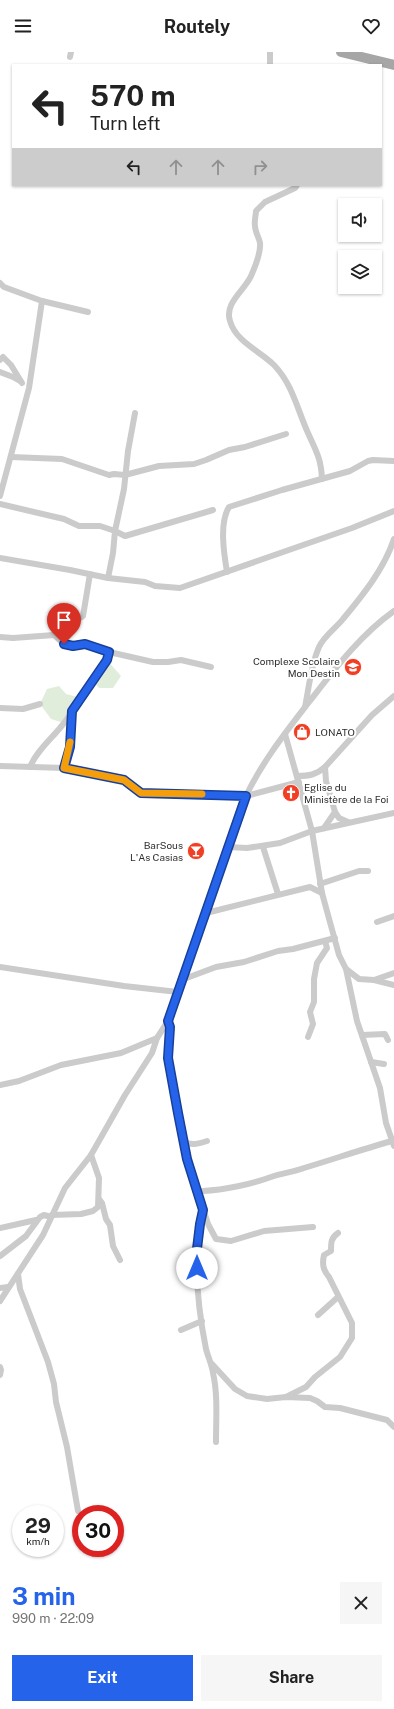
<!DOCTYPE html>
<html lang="en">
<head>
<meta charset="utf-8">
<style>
  body { margin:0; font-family:"Public Sans",sans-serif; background:#f6f6f6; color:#222; height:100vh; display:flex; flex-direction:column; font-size:15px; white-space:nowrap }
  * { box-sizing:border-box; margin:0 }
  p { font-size:13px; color:#767676 }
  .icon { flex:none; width:22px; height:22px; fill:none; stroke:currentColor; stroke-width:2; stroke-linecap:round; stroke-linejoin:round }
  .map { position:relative; height:1517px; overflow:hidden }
  .sheet { display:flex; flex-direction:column; background:#fff; flex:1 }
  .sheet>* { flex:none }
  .banner { position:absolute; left:12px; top:12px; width:370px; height:122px; border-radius:0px; box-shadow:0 1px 3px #0004; background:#fff; color:#222; overflow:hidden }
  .fabs { position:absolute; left:338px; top:146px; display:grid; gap:8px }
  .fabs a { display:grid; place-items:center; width:44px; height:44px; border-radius:0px; background:#fff; box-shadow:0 1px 3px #0004; font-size:20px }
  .speed { position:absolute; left:12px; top:1453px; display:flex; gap:8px; font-size:20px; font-weight:700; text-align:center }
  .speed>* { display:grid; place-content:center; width:52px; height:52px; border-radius:50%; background:#fff; box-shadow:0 1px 3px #0004; line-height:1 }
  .speed small { font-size:10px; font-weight:400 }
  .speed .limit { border:6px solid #d22; background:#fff; color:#111 }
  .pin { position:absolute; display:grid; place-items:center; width:34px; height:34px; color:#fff; margin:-41px -17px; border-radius:50% 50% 50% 0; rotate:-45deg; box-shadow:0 0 4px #0007 }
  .pin .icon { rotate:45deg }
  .me { position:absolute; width:44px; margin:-22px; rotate:0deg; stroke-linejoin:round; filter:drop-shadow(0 0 3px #0008) }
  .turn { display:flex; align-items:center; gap:14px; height:84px; padding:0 12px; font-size:18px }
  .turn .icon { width:52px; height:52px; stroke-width:2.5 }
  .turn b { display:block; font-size:28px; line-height:34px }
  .lanes { display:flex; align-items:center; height:38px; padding:0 12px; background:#0003; justify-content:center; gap:20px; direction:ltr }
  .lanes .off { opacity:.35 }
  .round { display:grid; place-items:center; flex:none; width:42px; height:42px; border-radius:0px; background:#f6f6f6 }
  .overview { display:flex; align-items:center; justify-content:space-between; height:68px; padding:0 12px }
  h1 { font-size:24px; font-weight:700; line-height:30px; color:#2563eb }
  .button { display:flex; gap:8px; margin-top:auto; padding:8px 12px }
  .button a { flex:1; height:46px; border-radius:0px; background:#2563eb; color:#fff; font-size:16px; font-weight:700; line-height:46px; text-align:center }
  .button a+a { background:#f6f6f6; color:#222 }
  header { display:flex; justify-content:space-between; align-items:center; height:52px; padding:0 12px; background:#fff; font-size:18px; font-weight:700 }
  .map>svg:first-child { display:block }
  .green { fill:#e1eddb }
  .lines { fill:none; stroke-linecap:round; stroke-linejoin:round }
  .minor { stroke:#cbcbcb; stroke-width:6 }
  .primary { stroke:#a6a6a6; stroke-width:10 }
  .route-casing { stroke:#184099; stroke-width:10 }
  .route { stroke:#2563eb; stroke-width:7 }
  .slow { stroke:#f59e0b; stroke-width:7 }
  .labels { text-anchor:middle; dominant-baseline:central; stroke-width:4; stroke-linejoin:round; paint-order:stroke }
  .poi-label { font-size:10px; fill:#2e2e2e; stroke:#fff; text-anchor:end }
</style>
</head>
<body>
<header><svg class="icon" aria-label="menu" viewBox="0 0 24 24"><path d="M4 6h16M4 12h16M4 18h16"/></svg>Routely<svg class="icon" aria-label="heart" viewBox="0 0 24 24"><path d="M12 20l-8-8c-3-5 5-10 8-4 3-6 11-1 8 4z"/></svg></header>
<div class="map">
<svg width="394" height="1517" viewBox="0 0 394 1517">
  <rect width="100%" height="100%" fill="#fff"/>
  <g class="green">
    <polygon points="107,608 121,624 113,636 99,636 93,629"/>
    <polygon points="59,634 66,642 82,646 64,671 51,667 40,652 47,637"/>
  </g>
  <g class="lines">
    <g class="minor">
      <polyline points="70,5 71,0"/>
      <polyline points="270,13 270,0"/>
      <path d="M297 133 295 136 265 150 256 159C256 163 254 169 255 174 255 180 259 185 260 191 261 201 255 215 251 224 245 238 224 251 230 269 236 290 260 299 274 313 293 333 297 357 308 381 316 399 321 406 322 427"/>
      <polyline points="0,231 4,235 42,249 88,260"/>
      <polyline points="0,308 3,305 11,313 22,331"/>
      <polyline points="0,320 13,325 20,329"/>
      <polyline points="135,361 128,399 124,437 115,479 125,484 213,458"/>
      <polyline points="11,405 62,407 109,423 114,422 125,423 159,414 194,412 206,408 229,398 245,395 286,382"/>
      <polyline points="0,444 29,336 42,249"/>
      <polyline points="0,452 64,467 79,474 100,474 115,479 113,501 108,526"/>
      <polyline points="0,506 70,518 108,526 145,530 155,534 180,536 352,476 394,459"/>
      <path d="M227 520C224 502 219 471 229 455L282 438 350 419 368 409 373 408 394 409"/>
      <polyline points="54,583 83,564 90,522"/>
      <polyline points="0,585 13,586 54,583 64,592 73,594 85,592 109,600 153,610 168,610 181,608 211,615"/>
      <path d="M305 655C309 635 311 613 319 595 324 584 336 576 343 567 363 543 384 517 394 487"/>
      <polyline points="0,656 23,657 40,652"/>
      <polyline points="285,682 312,779 322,841 339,903 346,917 359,927 374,928 394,933"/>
      <polyline points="0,714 65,716 124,728 141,741 153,742 165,740 246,744 299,730"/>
      <path d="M30 715C36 700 50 688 60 676 74 659 103 619 109 600"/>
      <polyline points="65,716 70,695 72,661"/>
      <path d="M297 724C309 724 316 723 325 715L372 663 394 644"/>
      <polyline points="335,760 339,766 348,770"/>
      <polyline points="324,776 335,760 326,729 325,715"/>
      <polyline points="228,795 247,796 280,791 312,779 394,761"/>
      <polyline points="263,795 278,842"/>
      <polyline points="320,832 359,819 368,819"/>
      <polyline points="206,861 310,835 322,841"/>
      <polyline points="377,870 394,864"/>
      <polyline points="0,915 124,934 178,940"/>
      <polyline points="346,917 357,969 380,1036 386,1071 394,1094"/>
      <polyline points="184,927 216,915 244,910 278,899 293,897 335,886"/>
      <polyline points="374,928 394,921"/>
      <polyline points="168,969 170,975 168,1006 187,1107 208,1172 216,1187 231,1189 264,1179 313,1175"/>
      <polyline points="362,983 385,982 388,988"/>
      <polyline points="308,985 313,972 310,960 314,950 314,927 317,911 327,896 325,889"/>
      <polyline points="371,1010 384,1012"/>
      <polyline points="0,1033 19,1029 61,1013 121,1001 157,986"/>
      <path d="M183 1089C191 1094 198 1092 207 1089"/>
      <path d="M203 1139C224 1138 252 1132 271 1125 282 1121 294 1120 304 1116 334 1107 363 1097 392 1089"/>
      <polyline points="99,1147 102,1151 106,1167 110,1173 113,1194 120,1208"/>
      <path d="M203 1159C192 1203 197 1252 206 1297 208 1305 212 1313 213 1321 218 1343 216 1367 216 1390"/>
      <polyline points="52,1163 81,1162 93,1159 98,1155 99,1126 91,1103"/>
      <polyline points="0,1176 36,1168"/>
      <polyline points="0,1204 26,1184 40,1165 44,1163 51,1165"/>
      <polyline points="18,1222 20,1237 48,1310 54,1332 56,1350 67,1395 78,1459"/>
      <polyline points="0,1236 8,1235"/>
      <path d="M0 1249 43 1183 65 1136 91 1103 125 1043 152 1001 157 986 168 969 246 744C262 710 286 680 309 650 334 618 360 583 394 559"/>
      <polyline points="318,1263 338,1245"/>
      <polyline points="181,1278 202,1269"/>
      <polyline points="212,1312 235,1337 247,1344 267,1347 286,1345 310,1346 317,1349 325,1355 340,1356 387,1368 394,1375"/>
      <polyline points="0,1315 1,1318 0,1323"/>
      <path d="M286 1345 306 1335 315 1325 340 1305 352 1286V1271L329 1225C323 1218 322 1212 324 1203L331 1199C331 1190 331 1186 338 1181"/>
    </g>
    <polyline class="primary" points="341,0 394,13"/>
  </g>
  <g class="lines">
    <defs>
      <polyline id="route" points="64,592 73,594 85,592 109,600 107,608 72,659 70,695 64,716 124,728 141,741 246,744 168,969 170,975 168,1006 178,1061 187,1107 203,1158 200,1172 196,1205 197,1216"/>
    </defs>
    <use href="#route" class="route-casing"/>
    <use href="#route" class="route"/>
    <polyline class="slow" points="70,690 64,716 124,728 141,741 202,742"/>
  </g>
  <defs>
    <symbol id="school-disc" viewBox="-11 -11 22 22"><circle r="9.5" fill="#f13f25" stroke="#fff"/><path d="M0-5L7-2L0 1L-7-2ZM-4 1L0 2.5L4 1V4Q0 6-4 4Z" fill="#fff"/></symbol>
    <symbol id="shop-disc" viewBox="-11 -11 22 22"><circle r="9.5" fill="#f13f25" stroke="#fff"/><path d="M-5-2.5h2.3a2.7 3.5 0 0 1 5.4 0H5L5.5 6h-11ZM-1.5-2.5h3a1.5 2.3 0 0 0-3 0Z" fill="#fff"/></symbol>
    <symbol id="church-disc" viewBox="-11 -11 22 22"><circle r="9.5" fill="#f13f25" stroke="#fff"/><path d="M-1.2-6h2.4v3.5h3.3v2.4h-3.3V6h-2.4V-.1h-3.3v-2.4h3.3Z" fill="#fff"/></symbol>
    <symbol id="bar-disc" viewBox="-11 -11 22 22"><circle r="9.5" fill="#f13f25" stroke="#fff"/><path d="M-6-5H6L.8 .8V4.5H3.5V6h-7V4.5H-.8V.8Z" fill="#fff"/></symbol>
  </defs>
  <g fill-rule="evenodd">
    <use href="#school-disc" x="343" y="605" width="20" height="20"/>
    <use href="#shop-disc" x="292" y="670" width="20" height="20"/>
    <use href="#church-disc" x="281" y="731" width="20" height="20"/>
    <use href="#bar-disc" x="186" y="789" width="20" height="20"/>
  </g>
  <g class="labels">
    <g class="poi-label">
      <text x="340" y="609">Complexe Scolaire<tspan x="340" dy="12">Mon Destin</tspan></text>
      <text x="315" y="680" text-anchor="start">LONATO</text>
      <text x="304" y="735" text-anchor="start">Eglise du<tspan x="304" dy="12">Ministère de la Foi</tspan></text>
      <text x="183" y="793">BarSous<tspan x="183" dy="12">L'As Casias</tspan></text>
    </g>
  </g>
</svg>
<div class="fabs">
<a><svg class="icon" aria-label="sound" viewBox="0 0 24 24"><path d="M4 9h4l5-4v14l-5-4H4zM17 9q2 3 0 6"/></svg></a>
<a><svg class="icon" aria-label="layers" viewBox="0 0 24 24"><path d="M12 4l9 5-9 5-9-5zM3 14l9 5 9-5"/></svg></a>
</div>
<div class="speed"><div>29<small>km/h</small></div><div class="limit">30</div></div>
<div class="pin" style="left:64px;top:592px;background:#d93025"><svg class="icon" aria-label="arrive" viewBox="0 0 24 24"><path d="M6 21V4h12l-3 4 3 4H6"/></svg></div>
<svg class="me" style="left:197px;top:1216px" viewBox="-20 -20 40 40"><circle r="19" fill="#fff"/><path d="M0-13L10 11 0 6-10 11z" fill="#2563eb"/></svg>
<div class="banner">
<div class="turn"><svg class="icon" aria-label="left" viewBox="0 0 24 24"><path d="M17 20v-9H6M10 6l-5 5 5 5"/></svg><div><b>570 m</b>Turn left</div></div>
<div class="lanes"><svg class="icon" aria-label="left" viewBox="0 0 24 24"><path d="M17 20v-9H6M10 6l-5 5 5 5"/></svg><svg class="icon off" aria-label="ahead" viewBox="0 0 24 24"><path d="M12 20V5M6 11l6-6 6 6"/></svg><svg class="icon off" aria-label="ahead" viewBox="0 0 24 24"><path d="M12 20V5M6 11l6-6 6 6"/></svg><svg class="icon off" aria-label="right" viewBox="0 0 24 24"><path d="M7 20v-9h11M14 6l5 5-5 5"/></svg></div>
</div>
</div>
<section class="sheet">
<div class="overview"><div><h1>3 min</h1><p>990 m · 22:09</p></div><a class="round"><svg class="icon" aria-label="close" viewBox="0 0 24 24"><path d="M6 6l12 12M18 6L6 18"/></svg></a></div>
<div class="button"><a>Exit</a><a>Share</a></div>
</section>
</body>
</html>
